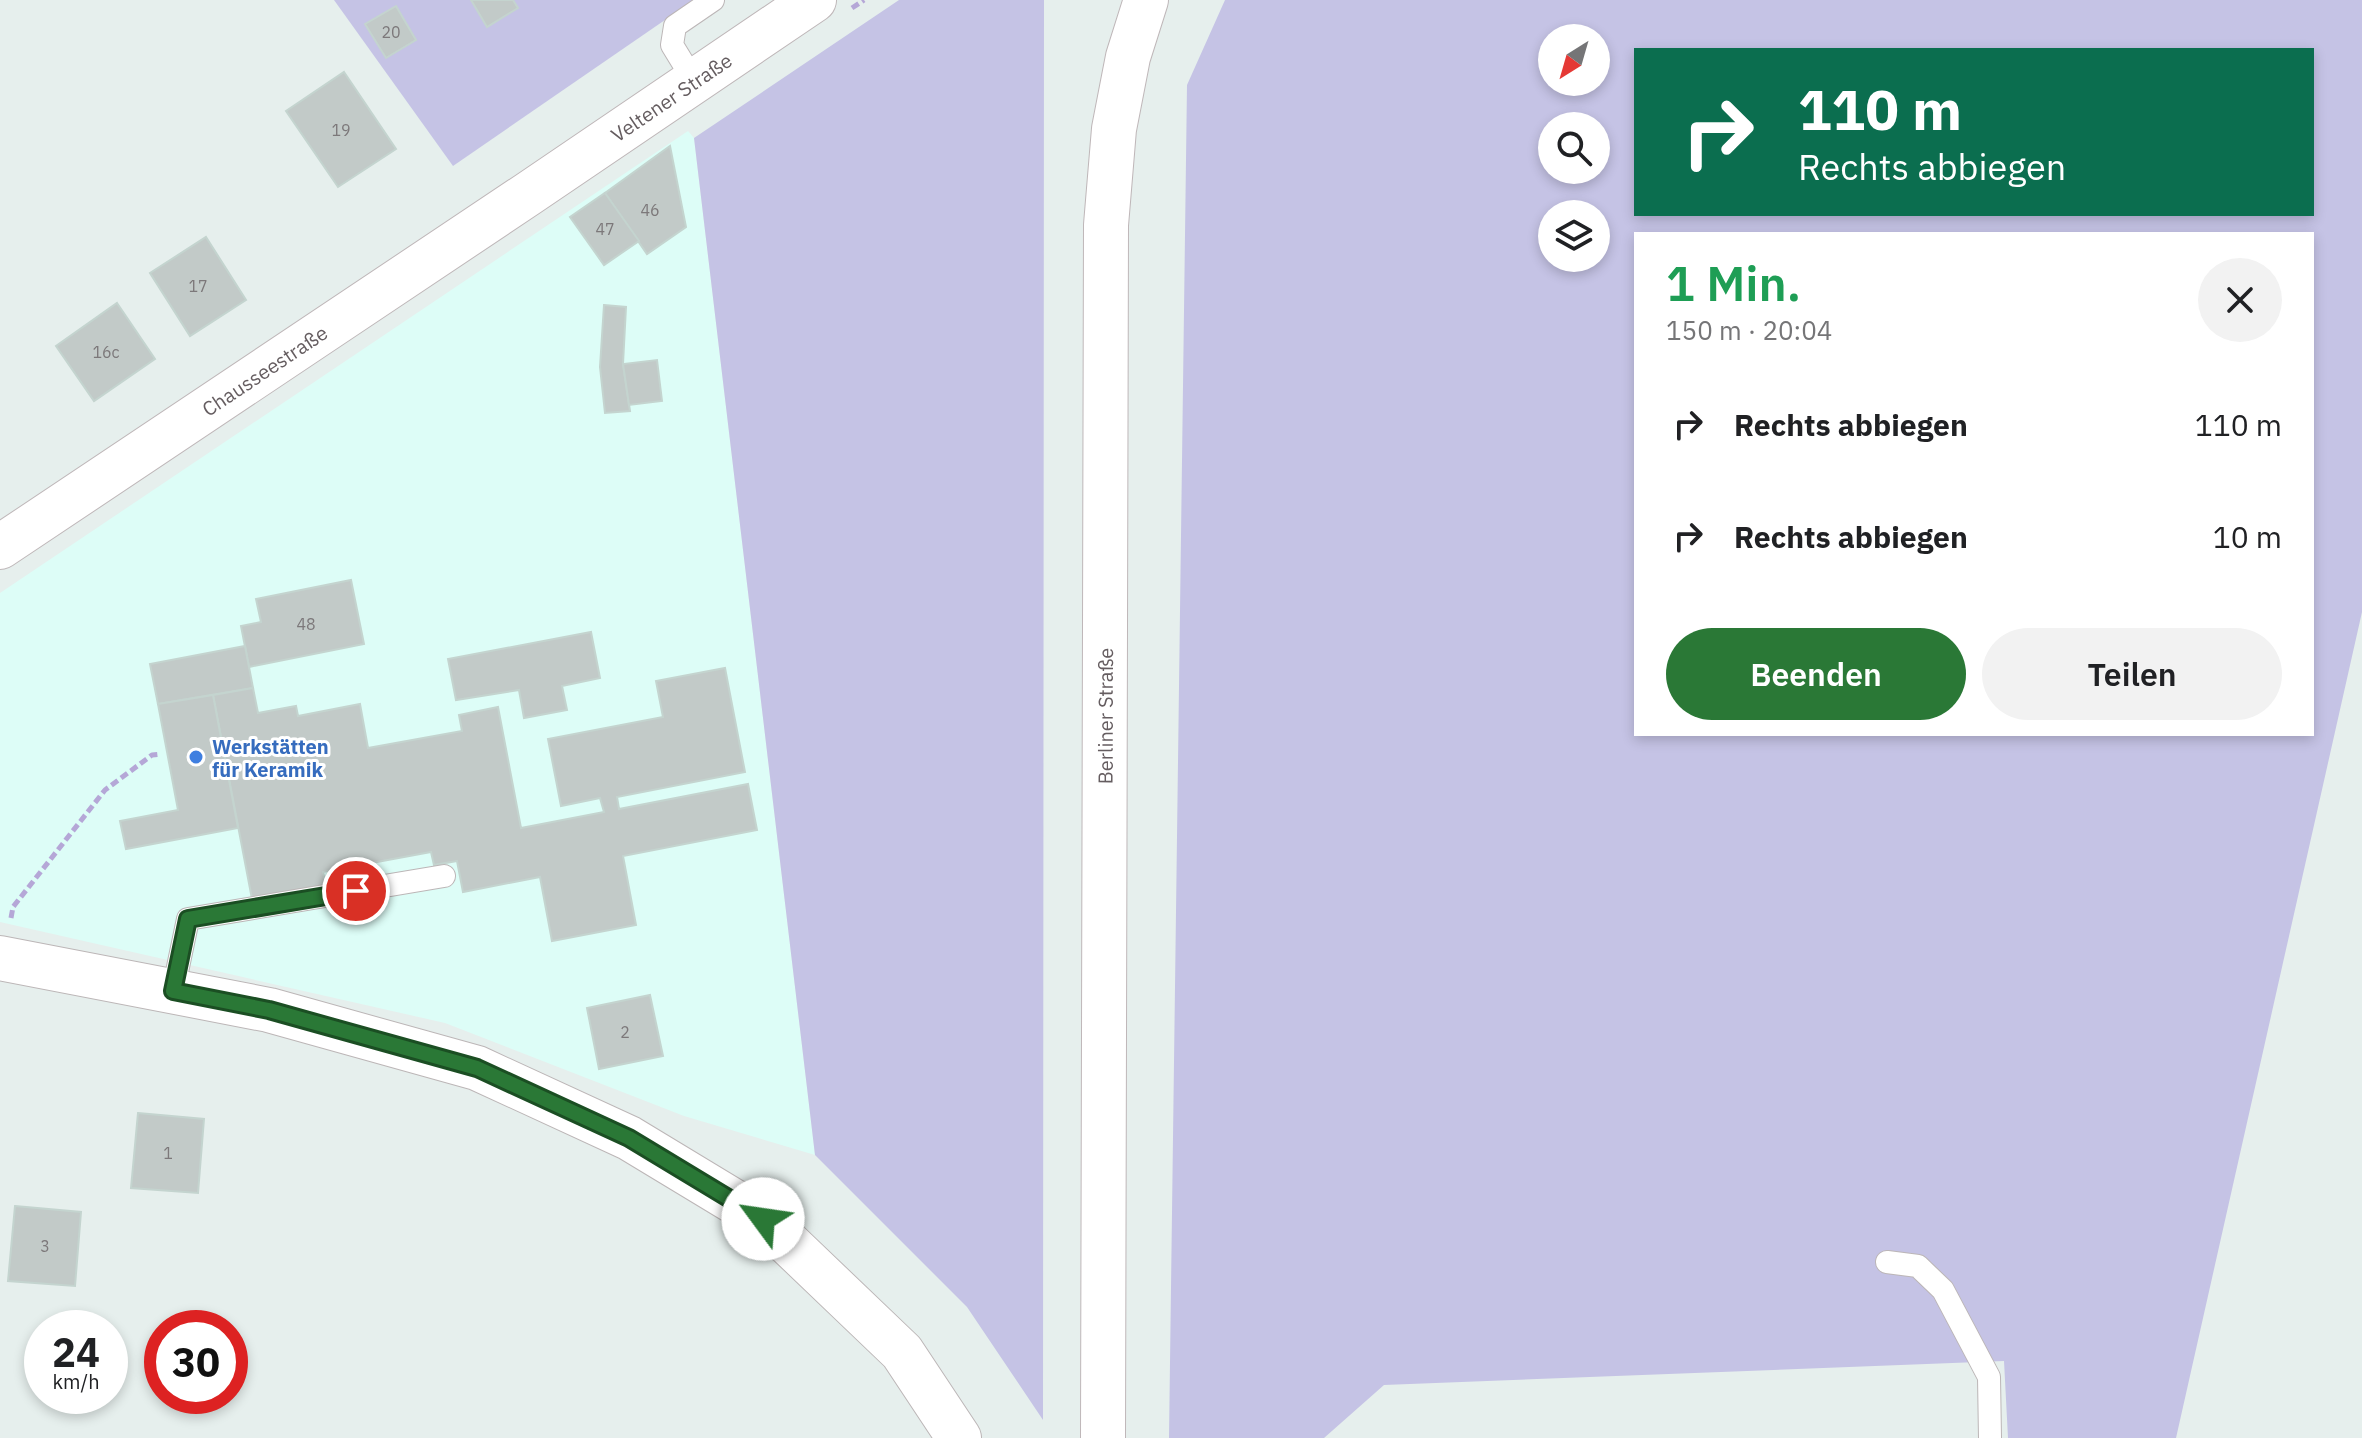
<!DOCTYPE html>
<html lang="de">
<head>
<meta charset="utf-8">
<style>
  body { margin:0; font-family:"IBM Plex Sans",sans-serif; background:#f2f2f2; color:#202124; height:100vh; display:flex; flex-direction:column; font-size:30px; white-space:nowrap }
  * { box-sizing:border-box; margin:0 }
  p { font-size:26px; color:#757577 }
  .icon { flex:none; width:44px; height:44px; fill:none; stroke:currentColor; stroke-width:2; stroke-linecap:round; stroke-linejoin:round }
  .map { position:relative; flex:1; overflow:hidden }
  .panel { position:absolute; left:1634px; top:232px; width:680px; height:504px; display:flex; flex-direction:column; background:#fff; border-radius:0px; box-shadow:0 4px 12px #0003 }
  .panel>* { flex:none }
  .hud { position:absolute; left:1634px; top:48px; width:680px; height:168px; border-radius:0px; box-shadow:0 4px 12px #0003; background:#0b6e4f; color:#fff; overflow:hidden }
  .needle { width:52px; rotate:217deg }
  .tools { position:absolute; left:1538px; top:24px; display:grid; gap:16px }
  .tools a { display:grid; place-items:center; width:72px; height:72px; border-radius:50%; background:#fff; box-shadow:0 4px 12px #0003; font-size:40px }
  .speed { position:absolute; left:24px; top:1310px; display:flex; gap:16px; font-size:40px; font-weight:700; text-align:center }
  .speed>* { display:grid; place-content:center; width:104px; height:104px; border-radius:50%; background:#fff; box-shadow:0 4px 12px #0003; line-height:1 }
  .speed small { font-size:20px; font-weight:400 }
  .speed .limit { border:12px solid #d22; background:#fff; color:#111 }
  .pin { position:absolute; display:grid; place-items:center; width:68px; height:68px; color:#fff; margin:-34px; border:4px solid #fff; border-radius:50%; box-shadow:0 2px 8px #0007 }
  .me { position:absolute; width:88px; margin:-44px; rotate:301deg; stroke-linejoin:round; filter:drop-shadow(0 0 6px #0008) }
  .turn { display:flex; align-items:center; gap:28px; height:168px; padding:0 32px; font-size:36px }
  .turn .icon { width:104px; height:104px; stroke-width:2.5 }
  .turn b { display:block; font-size:56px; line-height:68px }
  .round { display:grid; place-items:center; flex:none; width:84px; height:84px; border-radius:42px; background:#f2f2f2 }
  .overview { display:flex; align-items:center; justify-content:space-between; height:136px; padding:0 32px }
  h1 { font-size:48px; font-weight:600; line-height:60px; color:#1e9e55 }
  .primary-button { display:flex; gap:16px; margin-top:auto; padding:16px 32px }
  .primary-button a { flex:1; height:92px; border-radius:48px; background:#2a7836; color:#fff; font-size:32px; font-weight:600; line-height:92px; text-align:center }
  .primary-button a+a { background:#f2f2f2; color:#202124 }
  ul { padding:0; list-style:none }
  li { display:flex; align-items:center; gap:24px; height:112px; padding:0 32px }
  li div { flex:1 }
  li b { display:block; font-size:30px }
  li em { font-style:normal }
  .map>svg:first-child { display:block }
  .commercial { fill:#ddfdf7 }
  .green { fill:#c5c3e5; fill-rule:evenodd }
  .building { fill:#c2cac8; stroke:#c4d4cf; stroke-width:2 }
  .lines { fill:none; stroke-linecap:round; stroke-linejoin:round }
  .service-casing { stroke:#bcb6b7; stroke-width:24 }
  .minor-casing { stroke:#bcb6b7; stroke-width:46 }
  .secondary-casing { stroke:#bfb7b9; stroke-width:46 }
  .path { stroke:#b5a7d7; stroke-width:5; stroke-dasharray:8 4; stroke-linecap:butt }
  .service { stroke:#fff; stroke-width:22 }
  .minor { stroke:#fff; stroke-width:44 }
  .secondary { stroke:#fff; stroke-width:44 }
  .route-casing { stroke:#1b4e23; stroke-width:20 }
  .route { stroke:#2a7836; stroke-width:14 }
  .shop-dot { fill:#3f7fe0; stroke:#fff; stroke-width:3 }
  .labels { text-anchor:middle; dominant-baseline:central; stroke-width:6; stroke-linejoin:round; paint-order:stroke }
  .number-label { font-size:16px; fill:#7c787a }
  .street-label { font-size:20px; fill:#655d60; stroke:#fff }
  .shop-label { font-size:20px; font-weight:bold; fill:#366cbe; stroke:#fff; text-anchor:start }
</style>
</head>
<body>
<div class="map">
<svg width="2362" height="1438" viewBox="0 0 2362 1438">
  <rect width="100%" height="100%" fill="#e6efed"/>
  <polygon class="commercial" points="688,131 694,138 815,1155 684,1116 445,1023 0,922 0,593"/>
  <g class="green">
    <polygon points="334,0 694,0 453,166"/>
    <polygon points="899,0 1044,0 1043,1420 967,1307 815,1155 694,138"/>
    <path d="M1225 0H2362V612L2176 1438H2008L2004 1361 1384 1385 1324 1438H1169L1187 85ZM1552 38H1596V82H1552ZM1636 50H2312V214H1636ZM1552 126H1596V170H1552ZM1552 214H1596V258H1552ZM1636 234H2312V734H1636Z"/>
  </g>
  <g class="building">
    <polygon points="471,0 513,0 518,8 487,27"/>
    <polygon points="396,6 416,40 386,58 365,24"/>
    <polygon points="344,72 396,149 338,187 286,111"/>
    <polygon points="670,146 686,227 647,254 605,193"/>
    <polygon points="605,193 639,241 604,265 570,217"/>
    <polygon points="206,237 246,300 190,336 150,273"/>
    <polygon points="117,303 155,359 94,401 56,346"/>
    <polygon points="604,305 626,307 623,364 630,411 605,413 600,367"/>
    <polygon points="657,360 662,401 629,405 623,364"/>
    <polygon points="351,580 364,644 249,667 241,626 261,622 256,599"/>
    <polygon points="591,632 600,678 562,686 567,710 524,718 519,690 456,700 448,659"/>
    <polygon points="245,646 253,688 158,704 150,664"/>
    <polygon points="725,668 745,772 617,797 619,809 748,784 757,830 623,856 636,925 552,941 540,877 463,892 457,861 434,865 431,852 323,872 326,885 252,899 213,695 253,688 258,713 296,706 298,716 360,704 368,748 462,731 459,715 498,707 521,828 604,812 600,798 561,806 548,739 663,717 656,681"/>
    <polygon points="213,695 238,828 126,849 120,821 178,810 158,704"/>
    <polygon points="650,995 663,1056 599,1069 587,1008"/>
    <polygon points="138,1113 204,1119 198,1193 131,1188"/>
    <polygon points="15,1206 81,1212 75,1286 8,1281"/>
  </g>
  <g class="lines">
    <defs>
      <g id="service">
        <polyline points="694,81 672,45 675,26 713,0"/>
        <polyline points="173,991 188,919 444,876"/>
        <polyline points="1887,1262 1918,1266 1943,1290 1989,1377 1990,1438"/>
      </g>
      <polyline id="minor" points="0,958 269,1010 477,1068 629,1138 763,1219 902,1352 959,1438"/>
      <g id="secondary">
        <path id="s1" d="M0 547 528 194 814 0"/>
        <path id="s2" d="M1103 1438 1106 225 1114 129 1128 57 1146 0"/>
      </g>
    </defs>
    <use href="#service" class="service-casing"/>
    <use href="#minor" class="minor-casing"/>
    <use href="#secondary" class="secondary-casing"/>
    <g class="path">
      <polyline points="852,8 864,0"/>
      <polyline points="11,918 13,907 105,790 152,755 161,754"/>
    </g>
    <use href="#service" class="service"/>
    <use href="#minor" class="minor"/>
    <use href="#secondary" class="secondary"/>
  </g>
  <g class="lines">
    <defs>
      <polyline id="route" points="356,891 188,919 173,991 269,1010 477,1068 629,1138 763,1219"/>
    </defs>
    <use href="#route" class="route-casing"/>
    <use href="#route" class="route"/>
  </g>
  <circle class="shop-dot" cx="196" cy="757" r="8"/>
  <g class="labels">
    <g class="number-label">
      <text x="391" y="32">20</text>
      <text x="341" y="130">19</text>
      <text x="650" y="210">46</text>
      <text x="605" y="229">47</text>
      <text x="198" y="286">17</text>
      <text x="106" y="352">16c</text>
      <text x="306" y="624">48</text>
      <text x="625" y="1032">2</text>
      <text x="168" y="1153">1</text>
      <text x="45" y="1246">3</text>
    </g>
    <g class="street-label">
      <text stroke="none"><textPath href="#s1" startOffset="808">Veltener Straße</textPath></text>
      <text stroke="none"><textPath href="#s1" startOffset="318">Chausseestraße</textPath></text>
      <text stroke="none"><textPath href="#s2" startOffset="722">Berliner Straße</textPath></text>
    </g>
    <g class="shop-label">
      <text x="212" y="746">Werkstätten<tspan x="212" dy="23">für Keramik</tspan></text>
    </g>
  </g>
</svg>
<div class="tools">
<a><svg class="needle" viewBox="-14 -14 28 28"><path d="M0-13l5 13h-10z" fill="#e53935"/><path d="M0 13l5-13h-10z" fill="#757577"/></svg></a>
<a><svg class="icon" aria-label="search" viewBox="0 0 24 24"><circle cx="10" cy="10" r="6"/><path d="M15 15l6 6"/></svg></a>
<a><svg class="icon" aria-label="layers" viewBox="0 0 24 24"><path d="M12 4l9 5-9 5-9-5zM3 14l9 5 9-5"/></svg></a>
</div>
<div class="speed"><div>24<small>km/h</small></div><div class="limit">30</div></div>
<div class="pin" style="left:356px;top:891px;background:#d93025"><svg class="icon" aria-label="arrive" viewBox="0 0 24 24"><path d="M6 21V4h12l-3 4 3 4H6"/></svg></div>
<svg class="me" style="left:763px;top:1219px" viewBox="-20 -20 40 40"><circle r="19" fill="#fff"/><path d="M0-13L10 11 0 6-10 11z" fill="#2a7836"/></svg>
<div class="hud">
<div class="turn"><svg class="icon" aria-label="right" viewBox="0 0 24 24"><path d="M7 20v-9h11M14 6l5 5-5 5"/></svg><div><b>110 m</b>Rechts abbiegen</div></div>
</div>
<section class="panel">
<div class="overview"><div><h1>1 Min.</h1><p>150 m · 20:04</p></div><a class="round"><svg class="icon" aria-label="close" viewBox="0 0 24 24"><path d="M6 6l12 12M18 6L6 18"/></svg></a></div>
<ul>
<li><svg class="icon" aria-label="right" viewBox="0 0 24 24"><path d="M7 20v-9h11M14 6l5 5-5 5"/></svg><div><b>Rechts abbiegen</b></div><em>110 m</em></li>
<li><svg class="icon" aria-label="right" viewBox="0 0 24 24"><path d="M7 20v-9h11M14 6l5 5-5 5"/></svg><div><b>Rechts abbiegen</b></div><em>10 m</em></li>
</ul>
<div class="primary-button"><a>Beenden</a><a>Teilen</a></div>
</section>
</div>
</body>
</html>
